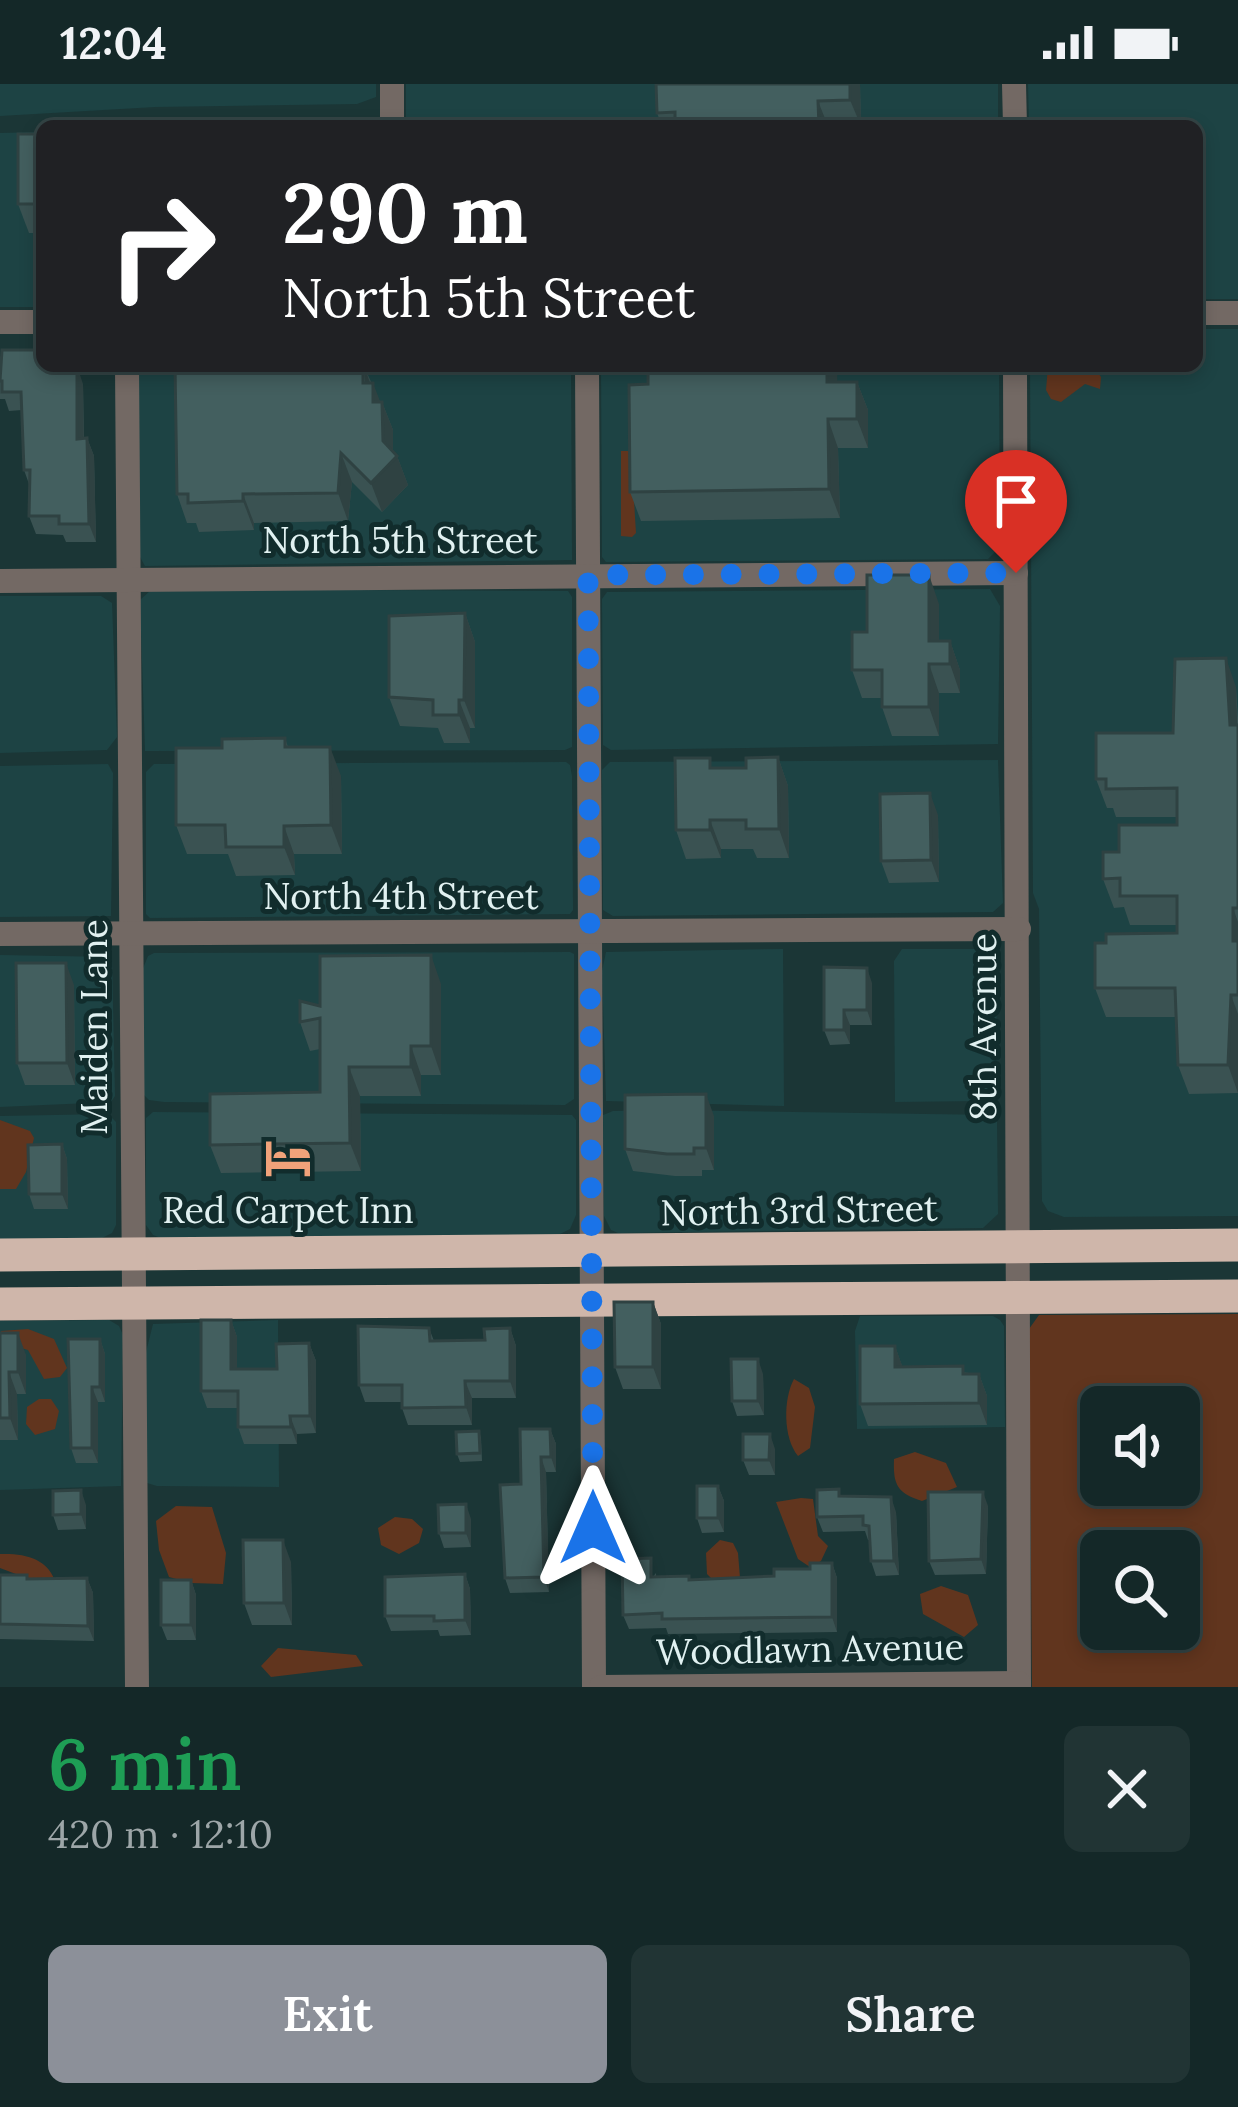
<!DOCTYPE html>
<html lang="en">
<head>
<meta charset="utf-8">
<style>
  body { margin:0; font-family:Lora,serif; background:#213434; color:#f1f3f6; height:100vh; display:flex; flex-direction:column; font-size:45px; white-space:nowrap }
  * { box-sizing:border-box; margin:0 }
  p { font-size:39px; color:#9da6a8 }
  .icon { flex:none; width:66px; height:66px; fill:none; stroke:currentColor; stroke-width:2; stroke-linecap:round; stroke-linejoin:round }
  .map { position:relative; height:1603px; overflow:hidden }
  .details { display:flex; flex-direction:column; background:#142828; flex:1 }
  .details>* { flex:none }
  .hud { position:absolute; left:36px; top:36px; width:1167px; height:252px; border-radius:18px; box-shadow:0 6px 18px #0003,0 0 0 3px #334445; background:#202124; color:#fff; overflow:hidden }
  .fabs { position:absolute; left:1080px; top:1302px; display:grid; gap:24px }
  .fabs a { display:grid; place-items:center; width:120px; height:120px; border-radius:18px; background:#142828; box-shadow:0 6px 18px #0003,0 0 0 3px #334445; font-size:60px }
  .pin { position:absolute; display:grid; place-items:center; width:102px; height:102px; color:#fff; margin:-123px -51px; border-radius:50% 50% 50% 0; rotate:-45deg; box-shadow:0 0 12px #0007 }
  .pin .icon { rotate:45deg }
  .me { position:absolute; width:132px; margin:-66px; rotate:0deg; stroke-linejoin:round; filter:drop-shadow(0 0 9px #0008) }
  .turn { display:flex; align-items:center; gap:42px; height:252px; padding:0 48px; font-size:54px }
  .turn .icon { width:156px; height:156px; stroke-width:2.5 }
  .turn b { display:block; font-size:84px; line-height:102px }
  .round { display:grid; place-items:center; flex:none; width:126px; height:126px; border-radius:18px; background:#213434 }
  .head { display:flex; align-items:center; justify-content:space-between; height:204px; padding:0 48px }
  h1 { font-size:72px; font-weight:600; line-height:90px; color:#1e9e55 }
  .action { display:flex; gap:24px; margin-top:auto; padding:24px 48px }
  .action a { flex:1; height:138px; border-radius:18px; background:#8c9099; color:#fff; font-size:48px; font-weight:600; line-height:138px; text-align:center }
  .action a+a { background:#213434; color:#f1f3f6 }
  .status { display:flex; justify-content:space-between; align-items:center; height:84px; padding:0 60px; background:#142828; direction:ltr }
  .status svg { height:33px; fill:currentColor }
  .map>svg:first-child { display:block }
  .built { fill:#1d4344 }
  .green { fill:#61351e; fill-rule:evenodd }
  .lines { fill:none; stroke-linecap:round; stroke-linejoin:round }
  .minor { stroke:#736964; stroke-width:24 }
  .highway { stroke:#cfb6aa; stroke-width:33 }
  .wall { fill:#3a5252 }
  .shaded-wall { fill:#2f4242 }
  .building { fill:#435f5f; stroke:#2f4242; stroke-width:3 }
  .route { stroke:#1a73e8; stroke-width:21; stroke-dasharray:0 37.8 }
  .labels { text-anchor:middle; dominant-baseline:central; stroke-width:10; stroke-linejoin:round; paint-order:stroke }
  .street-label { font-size:36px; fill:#e1f1f1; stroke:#112c2c }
  .poi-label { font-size:36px; fill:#e1f1f1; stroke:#112c2c }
</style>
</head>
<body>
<div class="status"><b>12:04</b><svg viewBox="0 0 49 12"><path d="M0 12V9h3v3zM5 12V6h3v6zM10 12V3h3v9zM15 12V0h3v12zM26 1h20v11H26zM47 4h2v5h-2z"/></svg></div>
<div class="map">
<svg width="1238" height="1603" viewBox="0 0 1238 1603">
  <rect width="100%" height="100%" fill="#1b3636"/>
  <g class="built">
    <polygon points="0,0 376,0 376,13 357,20 155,23 0,32"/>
    <rect x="406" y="0" width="592" height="42"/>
    <polygon points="1028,0 1238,0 1238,215 1197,215 1197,42 1029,42"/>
    <polygon points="42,48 42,223 0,223 0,49"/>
    <polygon points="1197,245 1238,245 1238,1132 1064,1133 1048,1127 1042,1117 1039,825 1033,809 1030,282 1197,282"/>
    <polygon points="138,282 571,282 572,476 145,482 140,473"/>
    <polygon points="601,282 999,282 1000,463 988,475 606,478 602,473"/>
    <polygon points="163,505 568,507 572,513 572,663 565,666 145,667 140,516 150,507"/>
    <polygon points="990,505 1000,522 998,660 611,666 603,661 602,515 607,508"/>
    <polygon points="0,512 101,512 112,519 117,653 107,666 0,669"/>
    <polygon points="998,676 1003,819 993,828 613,832 603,826 602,686 610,678"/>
    <polygon points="566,678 570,681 572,692 573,826 570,830 150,834 146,830 146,688 154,680"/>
    <polygon points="108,680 113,689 111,832 0,833 0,682"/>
    <polygon points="783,865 784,1022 606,1017 602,887 606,868"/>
    <polygon points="902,865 985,865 995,871 998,992 990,1013 982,1017 895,1018 894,877"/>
    <polygon points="570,868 574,870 574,1015 565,1021 164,1018 149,1016 143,1010 142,887 148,872 154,869"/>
    <polygon points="0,871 112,873 115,1012 111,1018 0,1023"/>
    <polygon points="667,1026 993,1031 997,1036 998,1130 983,1144 618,1149 611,1146 604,1132 603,1031 613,1027"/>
    <polygon points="153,1028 572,1031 576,1036 576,1131 570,1145 558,1151 163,1155 153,1151 146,1141 146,1034"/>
    <polygon points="108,1030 116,1038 116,1141 112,1149 102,1154 0,1155 0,1032"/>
    <polygon points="860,1232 993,1232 1000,1236 1004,1242 1005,1343 857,1345 855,1247"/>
    <polygon points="109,1236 119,1242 123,1251 121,1402 0,1406 0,1237"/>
    <polygon points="278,1236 279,1403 157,1402 147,1399 145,1272 153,1240"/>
  </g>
  <g class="green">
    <polygon points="1048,282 1093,282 1101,293 1100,305 1085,300 1061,318 1051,315 1046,306"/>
    <polygon points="621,367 631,367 636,449 632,453 621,452"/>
    <polygon points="0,1036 30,1047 34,1054 26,1088 16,1105 0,1105"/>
    <path d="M1238 1230V1603H1032L1029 1245 1039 1231ZM1101 1323H1179V1401H1101ZM1101 1467H1179V1545H1101Z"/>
    <polygon points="28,1245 54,1255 67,1284 60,1293 44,1295 28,1266 0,1258 1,1247"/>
    <path d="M794 1295 809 1304 815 1323 810 1364 798 1372C783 1354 783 1315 794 1295Z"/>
    <polygon points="39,1315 51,1315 59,1327 55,1345 35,1351 26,1340 27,1323"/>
    <path d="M915 1368 946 1379 957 1403 922 1417C897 1409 893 1401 894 1375Z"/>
    <polygon points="801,1414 813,1415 818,1452 828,1462 821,1477 810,1483 798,1475 776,1418"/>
    <polygon points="176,1422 212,1423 226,1469 223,1500 191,1499 169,1493 159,1466 156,1437"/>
    <polygon points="395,1433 412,1435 423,1445 419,1459 399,1470 381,1461 378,1444"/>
    <polygon points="720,1456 733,1459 738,1469 740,1494 717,1500 707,1490 706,1469"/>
    <path d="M0 1470C24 1469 49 1474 56 1500L38 1509 29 1495 0 1484Z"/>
    <polygon points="941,1502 968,1511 978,1541 964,1553 923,1530 920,1510"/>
    <polygon points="278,1564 356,1571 363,1582 271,1593 261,1582"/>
  </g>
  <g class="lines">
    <g class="minor">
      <polyline points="392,0 392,42"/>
      <polyline points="1014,0 1015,42"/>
      <polyline points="1197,229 1238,229"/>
      <polyline points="0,238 42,238"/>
      <polyline points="127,282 137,1603"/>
      <polyline points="587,282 594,1603"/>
      <polyline points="1015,282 1019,1603"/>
      <polyline points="0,497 1016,489"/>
      <polyline points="0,850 1019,845"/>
      <polyline points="601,1603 1019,1599"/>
    </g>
    <g class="highway">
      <polyline points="0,1171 1238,1161"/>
      <polyline points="0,1220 1238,1212"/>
    </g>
  </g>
  <g class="wall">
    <polygon points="656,0 860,0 861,42 662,42 657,29"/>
    <polygon points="42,50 42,149 29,149 18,120"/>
    <polygon points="0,273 83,300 84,354 87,354 94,372 96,458 66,458 63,451 36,450 29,432 29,400 24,386 22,326 9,327 5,315 0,315"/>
    <polygon points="364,282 380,318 382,318 393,346 393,368 397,372 408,401 382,428 352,398 348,437 254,439 254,446 199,448 196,439 187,439 177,410"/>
    <polygon points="648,282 837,282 837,298 857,298 868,326 868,364 838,364 840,434 641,437 630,408 648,300"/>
    <polygon points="939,520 939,557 950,557 960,586 960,609 939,609 939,652 892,652 882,623 882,614 862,614 852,586 867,548"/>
    <polygon points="465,529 475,558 475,644 470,644 470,659 444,659 438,644 400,642 389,613"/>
    <polygon points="1236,603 1238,636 1238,1009 1189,1010 1178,981 1176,933 1106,933 1095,904 1106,859 1177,849 1177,841 1130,841 1124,823 1114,824 1103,795 1119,768 1177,741 1177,733 1116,733 1113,724 1107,724 1096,695 1173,649"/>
    <polygon points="285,654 288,663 341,692 342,770 294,770 295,791 236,792 228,770 187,770 176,741 222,664"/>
    <polygon points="778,673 788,702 789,774 757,774 753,765 721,765 721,774 686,775 676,746 713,684 746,684"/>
    <polygon points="938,731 939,798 889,799 881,777"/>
    <polygon points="872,899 872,941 850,941 850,960 830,961 824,946"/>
    <polygon points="441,900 441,991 421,991 421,1012 360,1012 361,1087 221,1089 210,1061 320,1008 320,965 310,967 300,938 320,922"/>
    <polygon points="74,901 75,1001 25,1001 17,979"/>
    <polygon points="714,1032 714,1086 702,1086 702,1092 675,1092 633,1087 625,1065"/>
    <polygon points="62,1060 67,1075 68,1125 34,1125 29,1110"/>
    <polygon points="653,1218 661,1240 661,1305 623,1305 615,1283"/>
    <polygon points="231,1236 237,1253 237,1285 277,1285 309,1259 316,1277 316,1349 297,1350 297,1360 244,1360 238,1343 238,1324 207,1324 201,1307"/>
    <polygon points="429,1244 434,1257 485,1256 510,1244 516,1262 516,1314 472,1314 472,1341 408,1341 402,1324 402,1318 365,1318 359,1301"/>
    <polygon points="0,1249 26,1271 26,1310 17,1310 18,1356 0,1356 0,1366"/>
    <polygon points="100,1255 105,1270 105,1318 98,1318 98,1379 76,1379 71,1364"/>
    <polygon points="895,1262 902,1282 979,1290 987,1312 987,1341 868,1342 860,1320"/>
    <polygon points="763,1290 764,1331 737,1332 732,1317"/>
    <polygon points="550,1345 556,1360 556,1388 546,1388 549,1508 510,1509 505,1494 521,1400"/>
    <polygon points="479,1347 481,1354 482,1377 460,1378 457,1370"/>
    <polygon points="775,1365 775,1391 749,1391 743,1376"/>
    <polygon points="718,1402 724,1417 724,1448 702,1449 697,1434"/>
    <polygon points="841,1412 896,1428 899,1491 876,1492 871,1477 870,1456 868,1456 865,1447 823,1448 817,1433"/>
    <polygon points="86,1421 86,1445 58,1446 53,1431"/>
    <polygon points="988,1422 986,1490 935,1491 929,1477"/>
    <polygon points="471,1435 471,1463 444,1464 439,1449"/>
    <polygon points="291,1478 292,1541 252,1541 244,1519"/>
    <polygon points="832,1479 837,1494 837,1548 668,1550 666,1544 629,1545 623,1531 656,1489 656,1493 690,1496 774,1492"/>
    <polygon points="465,1490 470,1505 471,1551 440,1552 438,1546 391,1547 385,1532"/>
    <polygon points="0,1491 27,1491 28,1495 87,1494 93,1509 94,1557 0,1555"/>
    <polygon points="191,1496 196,1511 196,1556 167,1556 161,1541"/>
  </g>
  <g class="shaded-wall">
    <polygon points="850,0 860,0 861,42 850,16"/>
    <polygon points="818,17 828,42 819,42"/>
    <polygon points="77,282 83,300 84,373 77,355"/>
    <polygon points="364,282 373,307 373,299 383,325 382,318 393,346 393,376 397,372 408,401 382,428 371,399"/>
    <polygon points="827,282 837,282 838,327 827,298"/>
    <polygon points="857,298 868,326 868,364 857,335"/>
    <polygon points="828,335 838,364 840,434 829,405"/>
    <polygon points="87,354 94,372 96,458 89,440"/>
    <polygon points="341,369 352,398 348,437 338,409"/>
    <polygon points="243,410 254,439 254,446 243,417"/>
    <polygon points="929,491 939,520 939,580 929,557"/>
    <polygon points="465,529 475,558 475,644 464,616"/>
    <polygon points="950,557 960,586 960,609 950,580"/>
    <polygon points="1226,574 1236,603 1238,664 1230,641"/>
    <polygon points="929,580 939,609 939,652 929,623"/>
    <polygon points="459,616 470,644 470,659 459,631"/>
    <polygon points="330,663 341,692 342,770 331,741"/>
    <polygon points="778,673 788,702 789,774 779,745"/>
    <polygon points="930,709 938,731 939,798 931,776"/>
    <polygon points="710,736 721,765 721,774 710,746"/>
    <polygon points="284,742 294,770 295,791 284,763"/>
    <polygon points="1233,824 1238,838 1238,870 1233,857"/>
    <polygon points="431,871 441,900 441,991 431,962"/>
    <polygon points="66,879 74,901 75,1001 67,979"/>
    <polygon points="867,884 872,899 872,941 867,926"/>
    <polygon points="1231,911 1238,930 1238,1009 1228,981"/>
    <polygon points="844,926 850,941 850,960 844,946"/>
    <polygon points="411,962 421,991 421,1012 411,983"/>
    <polygon points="349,983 360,1012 361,1087 350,1059"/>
    <polygon points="706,1010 714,1032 714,1086 706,1064"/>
    <polygon points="62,1060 67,1075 68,1125 62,1110"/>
    <polygon points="653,1218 661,1240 661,1305 653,1283"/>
    <polygon points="231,1236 237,1253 237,1302 231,1285"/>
    <polygon points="510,1244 516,1262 516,1314 510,1297"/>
    <polygon points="18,1249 26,1271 26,1310 18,1288"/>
    <polygon points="100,1255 105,1270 105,1318 100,1303"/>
    <polygon points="309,1259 316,1277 316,1349 310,1332"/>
    <polygon points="895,1262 903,1284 895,1283"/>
    <polygon points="758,1275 763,1290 764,1331 758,1317"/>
    <polygon points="9,1288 17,1310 18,1356 10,1334"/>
    <polygon points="979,1290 987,1312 987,1341 979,1319"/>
    <polygon points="465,1297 472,1314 472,1341 466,1323"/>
    <polygon points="92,1303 98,1318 98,1379 92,1364"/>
    <polygon points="290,1332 297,1350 297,1360 291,1343"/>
    <polygon points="550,1345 556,1360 556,1388 551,1373"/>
    <polygon points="770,1350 775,1365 775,1391 769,1376"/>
    <polygon points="541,1373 546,1388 549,1508 544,1493"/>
    <polygon points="718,1402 724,1417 724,1448 718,1434"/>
    <polygon points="81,1406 86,1421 86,1445 81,1430"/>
    <polygon points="983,1408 988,1422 986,1490 981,1475"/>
    <polygon points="891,1413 896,1428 899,1491 894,1477"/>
    <polygon points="466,1420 471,1435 471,1463 466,1449"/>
    <polygon points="283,1456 291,1478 292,1541 284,1519"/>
    <polygon points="832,1479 837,1494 837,1548 832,1533"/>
    <polygon points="465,1490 470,1505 471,1551 465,1536"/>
    <polygon points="87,1494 93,1509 94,1557 88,1542"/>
    <polygon points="191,1496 196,1511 196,1556 191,1541"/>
  </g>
  <g class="building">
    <polygon points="656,0 850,0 850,16 818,17 819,42 675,42 675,28 657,29"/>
    <rect x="18" y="50" width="24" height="70"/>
    <polygon points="2,266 42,266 42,282 77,282 77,355 87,354 89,440 59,440 59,432 29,432 30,386 24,386 21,308 2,308 2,297 0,297"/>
    <polygon points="175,282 363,282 363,299 373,299 373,318 382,318 383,357 397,372 371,399 341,369 338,409 243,410 243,417 188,419 188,410 177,410"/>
    <polygon points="648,282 827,282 827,298 857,298 857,335 828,335 829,405 630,408 629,301 648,300"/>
    <polygon points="867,491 929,491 929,557 950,557 950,580 929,580 929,623 882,623 882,586 852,586 852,548 867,548"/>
    <polygon points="465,529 464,616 459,616 459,631 433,631 433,616 389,613 389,532"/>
    <polygon points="1226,574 1230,641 1238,641 1238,824 1233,824 1233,857 1238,857 1238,911 1231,911 1228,981 1178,981 1175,904 1095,904 1095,859 1106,859 1106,850 1177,849 1177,812 1120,812 1120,794 1103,795 1103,768 1119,768 1119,741 1177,741 1177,704 1106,705 1106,695 1096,695 1096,649 1173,649 1175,575"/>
    <polygon points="285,654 285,663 330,663 331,741 284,742 284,763 226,763 225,741 176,741 176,664 222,664 222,655"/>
    <polygon points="778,673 779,745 746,745 746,736 710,736 710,746 676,746 675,674 710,674 710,684 746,684 746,674"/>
    <polygon points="930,709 931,776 881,777 880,710"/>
    <polygon points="431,871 431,962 411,962 411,983 349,983 350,1059 210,1061 210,1010 320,1008 320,934 300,938 300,917 320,922 320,872"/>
    <polygon points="16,879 66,879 67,979 17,979"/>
    <polygon points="824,883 867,884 867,926 844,926 844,946 824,946"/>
    <polygon points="706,1010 706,1064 694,1064 694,1070 667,1070 625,1065 625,1011"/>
    <polygon points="62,1060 62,1110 29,1110 28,1061"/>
    <polygon points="614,1218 653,1218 653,1283 615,1283"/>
    <polygon points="201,1236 231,1236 231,1285 277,1285 276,1260 309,1259 310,1332 290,1332 291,1343 238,1343 238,1307 201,1307"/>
    <polygon points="358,1242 429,1244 430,1257 485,1256 484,1245 510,1244 510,1297 465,1297 466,1323 402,1324 402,1301 359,1301"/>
    <polygon points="0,1249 18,1249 18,1288 9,1288 10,1334 0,1334"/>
    <polygon points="68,1255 100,1255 100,1303 92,1303 92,1364 71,1364"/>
    <polygon points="860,1262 895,1262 895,1283 963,1282 963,1290 979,1290 979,1319 860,1320"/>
    <polygon points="731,1275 758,1275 758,1317 732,1317"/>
    <polygon points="520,1345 550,1345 551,1373 541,1373 544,1493 505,1494 500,1401 521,1400"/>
    <polygon points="479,1347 480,1369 457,1370 456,1348"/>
    <polygon points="743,1350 770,1350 769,1376 743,1376"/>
    <rect x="697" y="1402" width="21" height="32"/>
    <polygon points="839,1405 839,1412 891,1413 894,1477 871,1477 869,1442 863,1441 863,1432 817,1433 817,1406"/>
    <polygon points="81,1406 81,1430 53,1431 53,1407"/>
    <polygon points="928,1408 983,1408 981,1475 929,1477"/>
    <polygon points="466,1420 466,1449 439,1449 438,1421"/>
    <polygon points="243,1456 283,1456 284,1519 244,1519"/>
    <polygon points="651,1474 651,1493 689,1492 689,1496 774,1492 774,1485 810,1485 810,1479 832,1479 832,1533 662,1535 662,1529 623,1531 622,1475"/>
    <polygon points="465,1490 465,1536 434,1537 434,1532 385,1532 385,1493"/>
    <polygon points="0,1491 27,1491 27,1495 87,1494 88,1542 0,1540"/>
    <rect x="161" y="1496" width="30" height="45"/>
  </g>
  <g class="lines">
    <polyline class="route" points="593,1444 588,491 1016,489"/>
  </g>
  <defs>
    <symbol id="hotel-bare" viewBox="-9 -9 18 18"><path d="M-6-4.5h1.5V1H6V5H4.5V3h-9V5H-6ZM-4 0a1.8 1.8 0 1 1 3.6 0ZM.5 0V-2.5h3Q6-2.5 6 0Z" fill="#f0a27a" stroke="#112c2c" stroke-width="2.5" paint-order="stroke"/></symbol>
  </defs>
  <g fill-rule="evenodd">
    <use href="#hotel-bare" x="255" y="1041" width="66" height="66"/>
  </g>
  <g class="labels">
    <g class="street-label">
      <text x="400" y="456">North 5th Street</text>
      <text x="401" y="812">North 4th Street</text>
      <text transform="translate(94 943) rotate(-90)">Maiden Lane</text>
      <text transform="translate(983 943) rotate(-90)">8th Avenue</text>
      <text transform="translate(799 1126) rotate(-1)">North 3rd Street</text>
      <text transform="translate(810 1565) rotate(-1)">Woodlawn Avenue</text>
    </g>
    <g class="poi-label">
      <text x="288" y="1126">Red Carpet Inn</text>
    </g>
  </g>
</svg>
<div class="fabs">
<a><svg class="icon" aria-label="sound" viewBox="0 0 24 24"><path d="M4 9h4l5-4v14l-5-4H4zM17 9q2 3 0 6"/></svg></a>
<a><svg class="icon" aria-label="search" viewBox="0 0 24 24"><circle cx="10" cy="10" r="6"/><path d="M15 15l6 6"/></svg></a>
</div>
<div class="pin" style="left:1016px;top:489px;background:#d93025"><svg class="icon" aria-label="arrive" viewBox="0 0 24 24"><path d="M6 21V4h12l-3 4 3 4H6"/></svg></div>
<svg class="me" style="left:593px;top:1444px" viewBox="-20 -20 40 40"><path d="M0-17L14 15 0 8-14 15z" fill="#1a73e8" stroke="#fff" stroke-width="4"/></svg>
<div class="hud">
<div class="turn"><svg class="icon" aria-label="right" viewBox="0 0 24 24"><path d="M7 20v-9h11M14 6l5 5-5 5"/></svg><div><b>290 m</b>North 5th Street</div></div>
</div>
</div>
<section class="details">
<div class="head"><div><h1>6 min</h1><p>420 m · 12:10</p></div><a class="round"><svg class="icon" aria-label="close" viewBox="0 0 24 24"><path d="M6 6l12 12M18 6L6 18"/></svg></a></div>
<div class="action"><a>Exit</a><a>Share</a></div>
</section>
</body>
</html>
